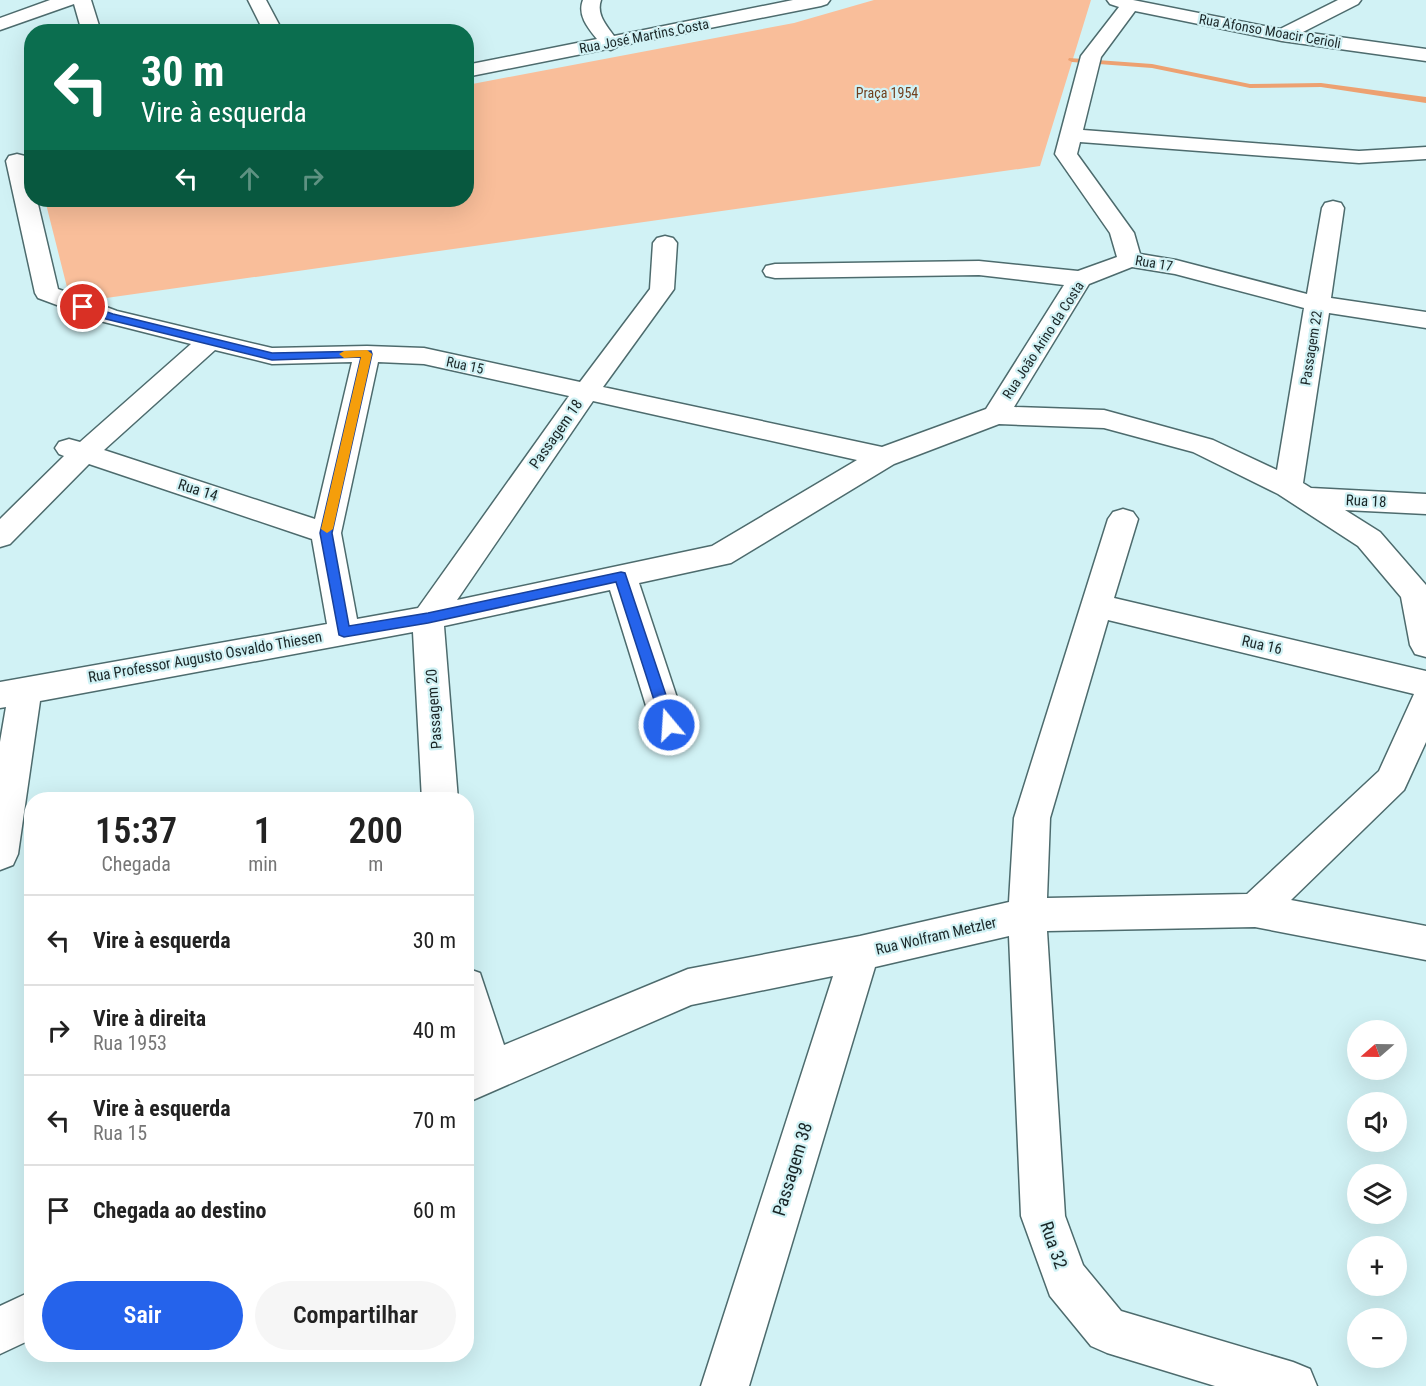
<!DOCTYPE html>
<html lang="pt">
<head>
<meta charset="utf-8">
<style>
  body { margin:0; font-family:"Roboto Condensed",sans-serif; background:#f6f6f6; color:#222; height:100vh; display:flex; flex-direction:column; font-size:22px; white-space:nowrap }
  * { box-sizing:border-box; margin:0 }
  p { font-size:20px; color:#767676 }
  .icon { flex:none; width:33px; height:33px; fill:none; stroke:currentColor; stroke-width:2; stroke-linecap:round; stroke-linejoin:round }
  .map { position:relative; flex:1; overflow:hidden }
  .details { position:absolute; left:24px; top:792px; width:450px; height:570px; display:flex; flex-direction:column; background:#fff; border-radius:24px; box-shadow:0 6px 24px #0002 }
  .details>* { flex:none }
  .hud { position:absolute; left:24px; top:24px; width:450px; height:183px; border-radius:24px; box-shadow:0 6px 24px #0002; background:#0b6e4f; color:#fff; overflow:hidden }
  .needle { width:39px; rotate:250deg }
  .controls { position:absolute; left:1347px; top:1020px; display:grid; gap:12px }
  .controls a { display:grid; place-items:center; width:60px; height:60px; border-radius:50%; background:#fff; box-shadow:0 6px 24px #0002; font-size:30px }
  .pin { position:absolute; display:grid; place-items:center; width:51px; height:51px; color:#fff; margin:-26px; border:3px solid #fff; border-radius:50%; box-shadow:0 2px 6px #0007 }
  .me { position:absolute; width:66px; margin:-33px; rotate:342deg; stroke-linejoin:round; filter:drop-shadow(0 0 4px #0008) }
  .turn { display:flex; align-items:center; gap:21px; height:126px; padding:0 18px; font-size:27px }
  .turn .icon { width:78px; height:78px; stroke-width:2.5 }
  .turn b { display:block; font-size:42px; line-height:51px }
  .lanes { display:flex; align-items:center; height:57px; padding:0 18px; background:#0003; justify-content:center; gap:30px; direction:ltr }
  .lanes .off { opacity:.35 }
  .eta { display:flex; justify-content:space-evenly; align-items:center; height:102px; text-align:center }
  .eta b { font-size:36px; font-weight:600; line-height:42px }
  .cta { display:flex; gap:12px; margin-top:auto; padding:12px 18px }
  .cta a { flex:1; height:69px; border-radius:36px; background:#2563eb; color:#fff; font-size:24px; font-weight:600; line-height:69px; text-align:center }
  .cta a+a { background:#f6f6f6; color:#222 }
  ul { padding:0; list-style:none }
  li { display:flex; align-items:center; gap:18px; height:90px; padding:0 18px; border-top:2px solid #e0e0e0 }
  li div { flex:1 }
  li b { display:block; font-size:22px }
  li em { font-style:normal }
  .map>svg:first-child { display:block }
  .green { fill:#f9be9a }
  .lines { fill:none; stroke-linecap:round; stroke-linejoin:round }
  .stream { fill:#eda171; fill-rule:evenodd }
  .minor-casing { stroke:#4d6b6d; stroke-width:3 }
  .minor { fill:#fff; fill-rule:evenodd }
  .route { fill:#2563eb; stroke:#184099; stroke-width:1.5 }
  .slow { fill:#f59e0b }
  .labels { text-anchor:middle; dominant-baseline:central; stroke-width:4.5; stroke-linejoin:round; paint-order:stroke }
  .far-street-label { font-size:14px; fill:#1a2627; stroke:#d1f2f5 }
  .far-park-label { font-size:14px; fill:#713f1d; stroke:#d1f2f5 }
  .street-label { font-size:15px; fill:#1a2627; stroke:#d1f2f5 }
  .near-street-label { font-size:18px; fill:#1a2627; stroke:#d1f2f5 }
</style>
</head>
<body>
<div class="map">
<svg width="1426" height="1386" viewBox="0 0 1426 1386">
  <rect width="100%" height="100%" fill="#d1f2f5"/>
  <polygon class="green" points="874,0 1091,0 1040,166 71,303 45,200 466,200 467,85 794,23"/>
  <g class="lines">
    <polygon class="stream" points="1069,58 1152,64 1250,84 1321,83 1426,97 1426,103 1321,87 1250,88 1152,68 1072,62 1068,60"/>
    <defs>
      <g id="minor">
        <polygon points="50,0 91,0 101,32 82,32 74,4 0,30 0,18"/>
        <polygon points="248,0 266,0 283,32 264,32"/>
        <path d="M583 0H601C596 14 606 25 614 36L793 0H830L827 4 821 6 619 46 611 50 607 49 466 77V65L597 39C588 28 577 15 583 0Z"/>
        <path d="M1107 0H1133L1280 29 1338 0H1361L1358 4 1303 32 1426 49V61L1282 41 1135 11 1101 57 1083 130 1359 151 1426 147V159L1359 163 1080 142 1077 154 1134 233 1140 254 1176 260 1307 294 1322 208 1325 203 1333 201 1341 203 1344 208 1331 298 1426 312V328L1329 313 1303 483 1311 488 1426 494V514L1345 510 1380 532 1426 585V657L1415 654 1410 645 1401 597 1358 546 1278 494 1193 452 1104 428 999 424 894 464 731 563 639 583 686 725 681 734 669 738 657 734 652 725 610 590 444 626 458 800H422L413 632 40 701 18 854 13 865 0 870V742L6 707 0 708V682L327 624 312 539 89 464 10 544 0 547V519L64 456 59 454 55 448 59 442 69 439 80 442 191 344 100 321 38 298 35 293 6 161 9 156 17 154 25 156C33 169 32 185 32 200H37L58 289 117 311 272 348 367 346 424 348 580 382 650 289 653 243 657 238 665 236 673 238 677 243 674 289 603 387 882 447 986 409 1064 285 979 275 775 278 766 276 763 271 766 266 775 264 979 261 1078 271 1117 257 1110 233 1055 154 1081 56 1119 7 1110 4ZM1132 267 1175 274 1304 308 1277 470 1213 440 1104 410 1014 407 1089 284ZM215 350 272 364 352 362 315 519 104 450ZM378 362 424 364 569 396 418 608 357 619 341 533ZM593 401 857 460 712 546 457 600Z"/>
        <path d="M1123 509 1133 512 1138 519 1114 598 1426 671V742L1404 790 1291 900 1426 926V960L1255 927 1047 931 1065 1216 1083 1265 1121 1311 1293 1362 1310 1369 1317 1386H1215L1107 1353 1091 1346 1050 1296 1021 1216 1009 936 875 967 749 1386H701L833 976 691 1005 466 1103V968L480 973 504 1045 688 969 860 936 1009 902 1014 818 1108 519 1113 512ZM1108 620 1414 694 1379 771 1247 894 1047 898 1050 818Z"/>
        <polygon points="32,1291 32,1339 0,1354 0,1306"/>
      </g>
    </defs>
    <use href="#minor" class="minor-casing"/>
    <use href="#minor" class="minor"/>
  </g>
  <polygon class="route" points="83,304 113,314 272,353 371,351 372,354 332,533 349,626 428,613 621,572 625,573 676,725 674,729 664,729 662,725 616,582 428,623 344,637 339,635 320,533 361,357 272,360 106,319 79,309 79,305"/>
  <polygon class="slow" points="367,350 372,354 333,529 327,533 321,529 361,357 344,358 339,354 344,351"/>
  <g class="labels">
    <g class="far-street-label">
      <text transform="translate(1270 31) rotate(10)">Rua Afonso Moacir Cerioli</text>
      <text transform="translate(644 36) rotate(-11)">Rua José Martins Costa</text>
      <text transform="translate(1154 263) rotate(10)">Rua 17</text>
      <text transform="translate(1043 340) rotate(-57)">Rua João Arino da Costa</text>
      <text transform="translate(1311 348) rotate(-81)">Passagem 22</text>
      <text transform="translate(465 365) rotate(12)">Rua 15</text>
    </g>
    <g class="far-park-label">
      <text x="887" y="93">Praça 1954</text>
    </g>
    <g class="street-label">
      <text transform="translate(556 434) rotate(-55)">Passagem 18</text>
      <text transform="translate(198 490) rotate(18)">Rua 14</text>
      <text transform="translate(1366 501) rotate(3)">Rua 18</text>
      <text transform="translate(1262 645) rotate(13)">Rua 16</text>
      <text transform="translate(205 657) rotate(-10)">Rua Professor Augusto Osvaldo Thiesen</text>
      <text transform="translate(434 709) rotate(-94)">Passagem 20</text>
      <text transform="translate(936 936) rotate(-13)">Rua Wolfram Metzler</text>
    </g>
    <g class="near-street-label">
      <text transform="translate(792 1169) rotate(-73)">Passagem 38</text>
      <text transform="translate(1054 1245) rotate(71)">Rua 32</text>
    </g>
  </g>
</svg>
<div class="controls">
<a><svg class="needle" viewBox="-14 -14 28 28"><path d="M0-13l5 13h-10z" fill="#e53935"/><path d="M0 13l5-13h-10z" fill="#767676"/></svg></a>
<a><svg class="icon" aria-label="sound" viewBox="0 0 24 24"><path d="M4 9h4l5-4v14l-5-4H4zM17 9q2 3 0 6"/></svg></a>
<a><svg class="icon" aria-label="layers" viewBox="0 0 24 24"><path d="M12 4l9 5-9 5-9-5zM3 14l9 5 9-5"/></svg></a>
<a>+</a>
<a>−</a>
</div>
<div class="pin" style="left:83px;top:307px;background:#d93025"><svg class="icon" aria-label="arrive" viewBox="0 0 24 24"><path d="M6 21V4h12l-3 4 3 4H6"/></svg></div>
<svg class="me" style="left:669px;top:725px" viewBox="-20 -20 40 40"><circle r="17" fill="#2563eb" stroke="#fff" stroke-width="3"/><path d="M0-11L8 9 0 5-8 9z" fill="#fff"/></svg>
<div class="hud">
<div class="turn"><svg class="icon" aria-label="left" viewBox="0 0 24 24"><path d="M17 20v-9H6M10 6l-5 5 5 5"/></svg><div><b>30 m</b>Vire à esquerda</div></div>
<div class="lanes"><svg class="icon" aria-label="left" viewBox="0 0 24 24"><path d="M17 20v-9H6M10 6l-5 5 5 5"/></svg><svg class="icon off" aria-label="ahead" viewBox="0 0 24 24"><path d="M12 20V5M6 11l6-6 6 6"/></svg><svg class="icon off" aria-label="right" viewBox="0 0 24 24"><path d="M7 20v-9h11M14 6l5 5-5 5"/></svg></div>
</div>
<section class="details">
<div class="eta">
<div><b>15:37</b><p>Chegada</p></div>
<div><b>1</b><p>min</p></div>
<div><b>200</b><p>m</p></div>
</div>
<ul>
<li><svg class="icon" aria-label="left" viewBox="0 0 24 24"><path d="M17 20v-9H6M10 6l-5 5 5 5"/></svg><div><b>Vire à esquerda</b></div><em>30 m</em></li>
<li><svg class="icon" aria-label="right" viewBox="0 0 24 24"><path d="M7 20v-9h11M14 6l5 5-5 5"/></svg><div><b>Vire à direita</b><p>Rua 1953</p></div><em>40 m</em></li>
<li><svg class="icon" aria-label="left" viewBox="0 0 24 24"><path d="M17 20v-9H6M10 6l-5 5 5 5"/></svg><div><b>Vire à esquerda</b><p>Rua 15</p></div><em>70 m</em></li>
<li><svg class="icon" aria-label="arrive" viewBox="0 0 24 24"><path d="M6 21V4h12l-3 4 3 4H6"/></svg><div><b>Chegada ao destino</b></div><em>60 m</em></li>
</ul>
<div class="cta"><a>Sair</a><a>Compartilhar</a></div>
</section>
</div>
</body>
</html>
